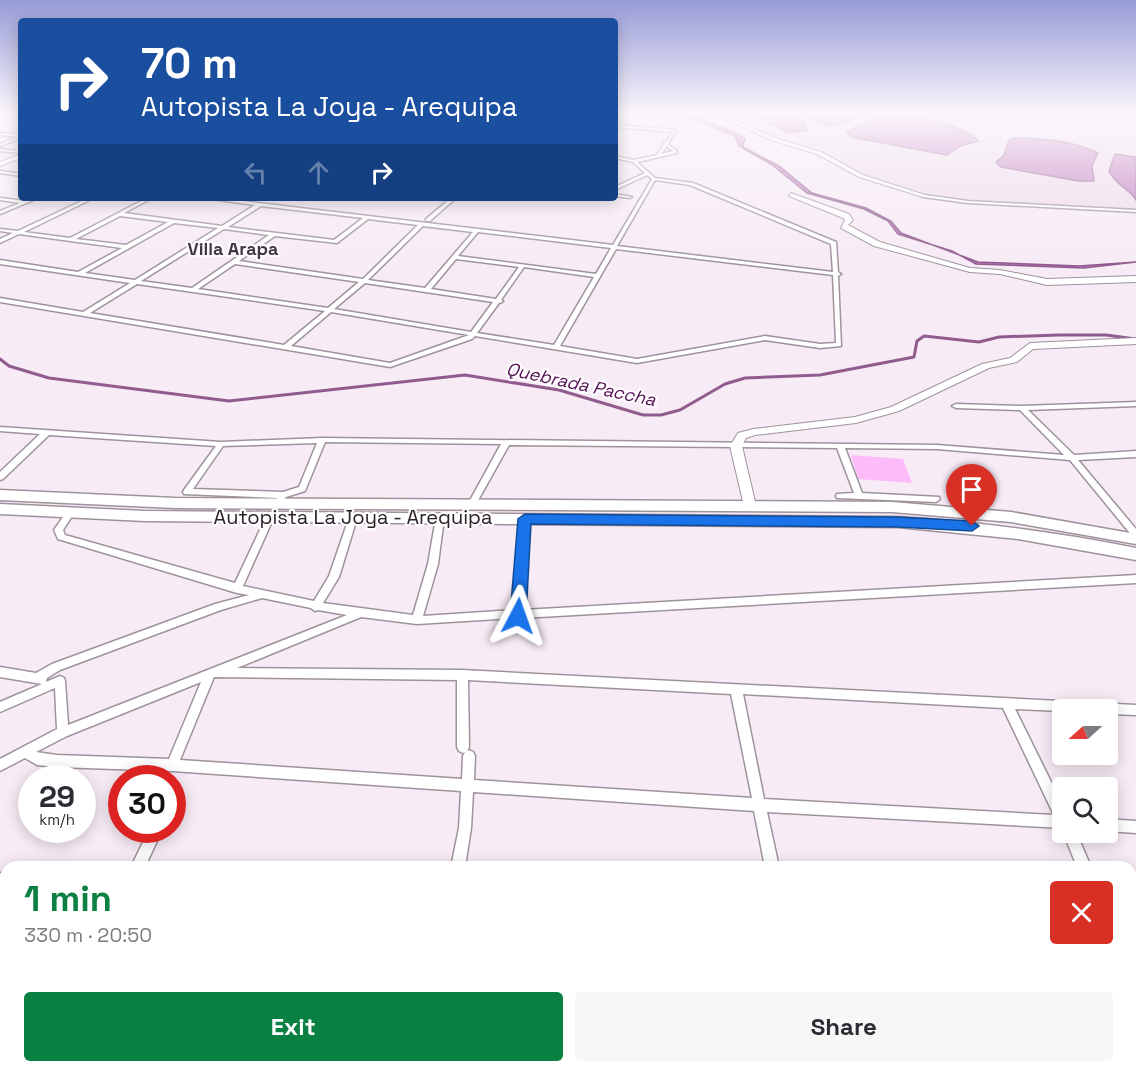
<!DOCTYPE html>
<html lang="en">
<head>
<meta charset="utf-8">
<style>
  body { margin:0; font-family:"Space Grotesk",sans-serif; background:#f7f7f7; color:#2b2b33; height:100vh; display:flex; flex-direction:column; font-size:22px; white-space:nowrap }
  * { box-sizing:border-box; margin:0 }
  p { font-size:20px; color:#7c7c81 }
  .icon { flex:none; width:33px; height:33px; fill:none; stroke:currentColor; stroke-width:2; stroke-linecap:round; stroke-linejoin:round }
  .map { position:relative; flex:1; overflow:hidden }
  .sheet { position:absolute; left:0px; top:861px; width:1137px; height:212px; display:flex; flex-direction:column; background:#fff; border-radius:18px 18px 0 0; box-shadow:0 3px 15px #0003 }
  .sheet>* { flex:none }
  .guide { position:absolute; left:18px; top:18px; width:600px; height:183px; border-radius:6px; box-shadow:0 3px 15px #0003; background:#1a4fa0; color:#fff; overflow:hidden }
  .needle { width:39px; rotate:249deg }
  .tools { position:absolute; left:1052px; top:699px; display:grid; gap:12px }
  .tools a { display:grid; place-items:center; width:66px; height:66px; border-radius:6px; background:#fff; box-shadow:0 3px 15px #0003; font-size:30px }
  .speed { position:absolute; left:18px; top:765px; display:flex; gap:12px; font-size:30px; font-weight:700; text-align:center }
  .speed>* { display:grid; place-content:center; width:78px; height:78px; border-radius:50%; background:#fff; box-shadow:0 3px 15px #0003; line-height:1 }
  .speed small { font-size:15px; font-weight:400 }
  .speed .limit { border:9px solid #d22; background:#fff; color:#111 }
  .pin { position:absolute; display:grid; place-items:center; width:51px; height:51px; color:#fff; margin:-62px -26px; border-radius:50% 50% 50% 0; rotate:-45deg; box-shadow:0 0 6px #0007 }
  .pin .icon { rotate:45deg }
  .me { position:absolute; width:66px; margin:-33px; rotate:4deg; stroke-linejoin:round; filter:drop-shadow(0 0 4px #0008) }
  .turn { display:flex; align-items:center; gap:21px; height:126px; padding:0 24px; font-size:27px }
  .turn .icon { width:78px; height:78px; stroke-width:2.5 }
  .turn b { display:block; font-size:42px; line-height:51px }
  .lanes { display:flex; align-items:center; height:57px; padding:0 24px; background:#0003; justify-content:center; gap:30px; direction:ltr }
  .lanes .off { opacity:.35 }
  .round { display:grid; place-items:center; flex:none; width:63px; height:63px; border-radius:6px; background:#f7f7f7 }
  .headline { display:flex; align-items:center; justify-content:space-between; height:102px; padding:0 24px }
  h1 { font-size:36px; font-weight:700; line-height:45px; color:#0b8043 }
  .cta { display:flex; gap:12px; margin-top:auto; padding:12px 24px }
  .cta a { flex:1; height:69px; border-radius:6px; background:#0b8043; color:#fff; font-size:24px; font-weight:700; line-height:69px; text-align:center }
  .cta a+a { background:#f7f7f7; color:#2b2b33 }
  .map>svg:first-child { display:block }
  .built { fill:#eedcec }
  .green { fill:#fdbbfa }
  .water { fill:#bd75ba; stroke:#905c8e; stroke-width:1.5 }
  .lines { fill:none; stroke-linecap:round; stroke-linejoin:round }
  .stream { stroke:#905c8e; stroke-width:3 }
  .street-casing { stroke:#9e939d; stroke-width:3 }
  .secondary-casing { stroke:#9e939d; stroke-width:2 }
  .primary-casing { stroke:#9e939d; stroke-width:3 }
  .street { fill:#fff; fill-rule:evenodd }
  .secondary { fill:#fff; fill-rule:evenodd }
  .primary { fill:#fff; fill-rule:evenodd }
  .route { fill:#1a73e8; stroke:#114b97; stroke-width:1.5 }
  .labels { text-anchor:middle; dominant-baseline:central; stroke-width:4.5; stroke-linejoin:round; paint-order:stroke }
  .far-quarter-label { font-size:18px; font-weight:bold; fill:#413840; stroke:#fefcfe }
  .far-water-label { font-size:18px; font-style:italic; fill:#521052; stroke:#fefcfe }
  .street-label { font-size:20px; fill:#262226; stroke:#fefcfe }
</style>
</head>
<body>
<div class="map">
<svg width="1136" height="1072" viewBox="0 0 1136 1072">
  <rect width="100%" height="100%" fill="#f7ebf6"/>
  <polygon class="built" points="721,115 1136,115 1136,210 975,200 916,193 869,178 825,154 782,141"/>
  <polygon class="green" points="851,455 903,459 912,483 858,479"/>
  <g class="water">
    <polygon points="668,115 697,117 740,135 745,139 743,147 779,166 812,193 866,208 891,221 901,233 978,262 1079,266 1136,262 1084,268 976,264 952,251 898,234 888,221 864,209 807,193 771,164 739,146 735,136 694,119"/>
    <polygon points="753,115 799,115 807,130 789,133"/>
    <path d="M807 115H859C846 128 819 129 807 115Z"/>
    <path d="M877 115C902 115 962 121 978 141L960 146 947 155 851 137 847 132 871 121Z"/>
    <path d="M1015 138C1042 138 1074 141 1098 153L1092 166 1094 181H1078L1001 167 996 162 1004 155 1009 140Z"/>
    <path d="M1115 154 1136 157V200C1129 188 1116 186 1109 171Z"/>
  </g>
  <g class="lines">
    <polyline class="stream" points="0,359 9,366 49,378 229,401 465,375 559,390 643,415 661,415 680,410 725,384 745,378 820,375 914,357 917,341 924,336 979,342 999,337 1058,335 1106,335 1136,339"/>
    <defs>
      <g id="street">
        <polygon points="0,115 21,117 21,119 0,117"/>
        <path d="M615 125 676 130 668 144 677 151V153L637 162 655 178 693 183 836 242 838 272 841 274 838 276 841 346 820 348 765 340 637 363 475 336 472 339 390 367 0 302V298L83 312 130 283 0 264V260L78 272 122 248 19 234 0 243V239L13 233 0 231V229L18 231 88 198H94L24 232 70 238 147 198H152L124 213 222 226 255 205 204 198H217L613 245 652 179 647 175 615 190V187L645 173 633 162 615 158V156L634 160 657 155 664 144 663 143 666 142 673 132 615 127ZM667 146 673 151 661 154ZM655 180 690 185 831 244 833 272 617 246ZM261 206 363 218 334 240 228 227ZM120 216 168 222 126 245 76 239ZM368 219 418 225 363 279 239 261 275 236 337 243ZM174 223 218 228 135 280 85 273ZM423 226 473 232 425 288 368 280ZM224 229 269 235 192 288 141 281ZM478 232 611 248 596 274 458 256ZM616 249 833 275 836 343 820 344 765 336 637 359 560 346ZM456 259 519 267 496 299 431 289ZM235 264 359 282 328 308 198 289ZM524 267 594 277 554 345 477 333 499 303 502 302 503 301 501 300ZM365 283 493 302 471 332 334 309ZM137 284 325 311 284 345 90 313ZM331 312 469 335 390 363 291 346Z"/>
        <polygon points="0,133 21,135 21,138 0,146 0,144 18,137 0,135"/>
        <polygon points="0,149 21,151 21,153 0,151"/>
        <polygon points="0,171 21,174 21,176 0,173"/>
        <polygon points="615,194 632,197 630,198 615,196"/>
        <polygon points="925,195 968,201 1136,210 1136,212 968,203 923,197"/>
        <polygon points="0,198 25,201 32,198 38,198 0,214 0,211 20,203 0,200"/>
        <polygon points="451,198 456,198 430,221 426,221 426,219"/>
        <path d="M1136 402V406L1028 410 1074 455 1136 451V457L1078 460 1136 529V538L1133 537 1070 460 937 449 845 448 862 493 939 497 940 499 936 502 837 498 836 496 837 494 854 493 837 448 509 445 476 504 472 507 468 504 501 444 325 442 305 491 286 497 283 501H277V498L184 494 183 492 184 490 216 446 49 435 3 479 0 480V472L40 434 0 431V427L221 442 322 438 937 445 1064 455 1020 410 956 408 952 406 956 404 1022 406ZM317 443 299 487 283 492 193 489 223 446Z"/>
        <path d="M70 510 74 513 63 530 65 535 235 583 266 517 270 514 273 515 274 517 243 586 314 601 329 576 349 518 353 515 356 516 357 518 339 577 323 603 413 615 428 564 436 518 440 515 444 518 438 564 423 616 513 610 521 519 525 516 529 519 523 610 1136 575V583L522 618 518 620 514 618 417 624 361 617 237 668 462 670 1136 705V715L1107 714V710H1062V711L1015 709 1062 804V828L767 812 779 867H765L754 811 473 792 471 828 465 867H451L459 828 461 791 172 771 57 767 37 765 25 758 0 771V759L57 729 55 688 0 712V702L42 684 0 677V667L36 673 52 664 215 604 249 595 237 593 58 539 54 530 67 511ZM262 598 311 608 315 611 318 610 347 615 68 725 65 681 64 678 60 676 46 682 47 678 60 670 221 610ZM214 677 457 680V747L459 751 463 753 467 751 469 747 468 680 731 694 752 798 474 780 475 756 473 752 469 750 465 752 463 756 462 779 180 760ZM201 682 169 759 57 755 36 752 67 736ZM743 694 1003 708 1054 815 764 799Z"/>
        <polygon points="1107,819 1136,821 1136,833 1107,831"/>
        <polygon points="149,830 162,830 145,867 131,867"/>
        <polygon points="1063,832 1076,832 1091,867 1077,867"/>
        <rect x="0" y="873" width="6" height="14"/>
        <polygon points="1131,966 1136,968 1136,991 1131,989"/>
        <polygon points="414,1066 430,1066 429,1072 413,1072"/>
        <polygon points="800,1066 816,1066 817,1072 801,1072"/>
      </g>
      <g id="secondary">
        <polygon points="715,115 722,115 778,139 821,152 863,175 928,196 923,197 859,177 817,154 774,141"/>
        <polygon points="21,154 21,158 0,166 0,162"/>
        <polygon points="791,193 849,214 853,220 848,225 880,242 970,268 1000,270 1047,279 1136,276 1136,282 1047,285 1000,274 970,272 874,246 841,228 845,220 843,218 789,196"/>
        <polygon points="1136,338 1136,344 1033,349 1017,362 989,368 899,411 856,423 755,435 746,438 742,446 756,506 750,510 744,506 730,446 738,433 753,429 855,417 891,407 982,364 1010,358 1030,343"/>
      </g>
      <g id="primary">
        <polygon points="0,490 175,498 892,502 1011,512 1136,534 1136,544 1011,522 892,512 175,508 0,500"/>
        <path d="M0 504 145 511 898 517C978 522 1057 532 1136 548V560L1018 539 898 527 145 521 0 514Z"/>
      </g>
    </defs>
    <use href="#street" class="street-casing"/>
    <use href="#secondary" class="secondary-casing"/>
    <use href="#primary" class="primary-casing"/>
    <use href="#street" class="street"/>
    <use href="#secondary" class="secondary"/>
    <use href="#primary" class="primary"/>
  </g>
  <linearGradient id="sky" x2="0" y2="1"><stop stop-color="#979bd6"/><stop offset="0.43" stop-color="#fbf6fb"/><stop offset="1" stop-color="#fbf6fb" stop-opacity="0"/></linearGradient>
  <rect width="1136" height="265" fill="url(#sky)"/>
  <polygon class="route" points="525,514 898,517 972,521 979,526 972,531 898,527 531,524 526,616 518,622 510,616 518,519"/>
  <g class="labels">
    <g class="far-quarter-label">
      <text x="233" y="248">Villa Arapa</text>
    </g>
    <g class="far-water-label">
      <text transform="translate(581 384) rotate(12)">Quebrada Paccha</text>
    </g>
    <g class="street-label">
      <text x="353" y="517">Autopista La Joya - Arequipa</text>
    </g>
  </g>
</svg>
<div class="tools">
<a><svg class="needle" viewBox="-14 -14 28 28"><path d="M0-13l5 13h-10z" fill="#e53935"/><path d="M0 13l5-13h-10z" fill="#7c7c81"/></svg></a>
<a><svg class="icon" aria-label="search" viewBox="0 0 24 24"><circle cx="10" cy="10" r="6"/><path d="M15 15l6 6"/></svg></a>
</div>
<div class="speed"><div>29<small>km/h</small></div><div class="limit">30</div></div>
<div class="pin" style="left:972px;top:526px;background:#d93025"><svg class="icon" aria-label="arrive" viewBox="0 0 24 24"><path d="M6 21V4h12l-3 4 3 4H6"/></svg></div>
<svg class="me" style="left:518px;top:616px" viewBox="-20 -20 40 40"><path d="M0-17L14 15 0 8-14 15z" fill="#1a73e8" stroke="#fff" stroke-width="4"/></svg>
<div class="guide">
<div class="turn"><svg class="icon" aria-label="right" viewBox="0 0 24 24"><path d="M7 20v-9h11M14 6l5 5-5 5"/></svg><div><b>70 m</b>Autopista La Joya - Arequipa</div></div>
<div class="lanes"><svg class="icon off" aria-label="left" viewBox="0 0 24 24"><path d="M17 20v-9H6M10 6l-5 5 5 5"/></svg><svg class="icon off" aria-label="ahead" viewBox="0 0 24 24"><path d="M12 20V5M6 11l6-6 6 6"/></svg><svg class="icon" aria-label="right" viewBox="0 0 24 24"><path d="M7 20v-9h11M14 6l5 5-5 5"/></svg></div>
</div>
<section class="sheet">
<div class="headline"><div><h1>1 min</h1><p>330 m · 20:50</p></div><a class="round" style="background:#d93025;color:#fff"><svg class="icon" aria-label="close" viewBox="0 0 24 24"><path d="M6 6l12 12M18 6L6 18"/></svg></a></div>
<div class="cta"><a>Exit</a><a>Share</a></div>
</section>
</div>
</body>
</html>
